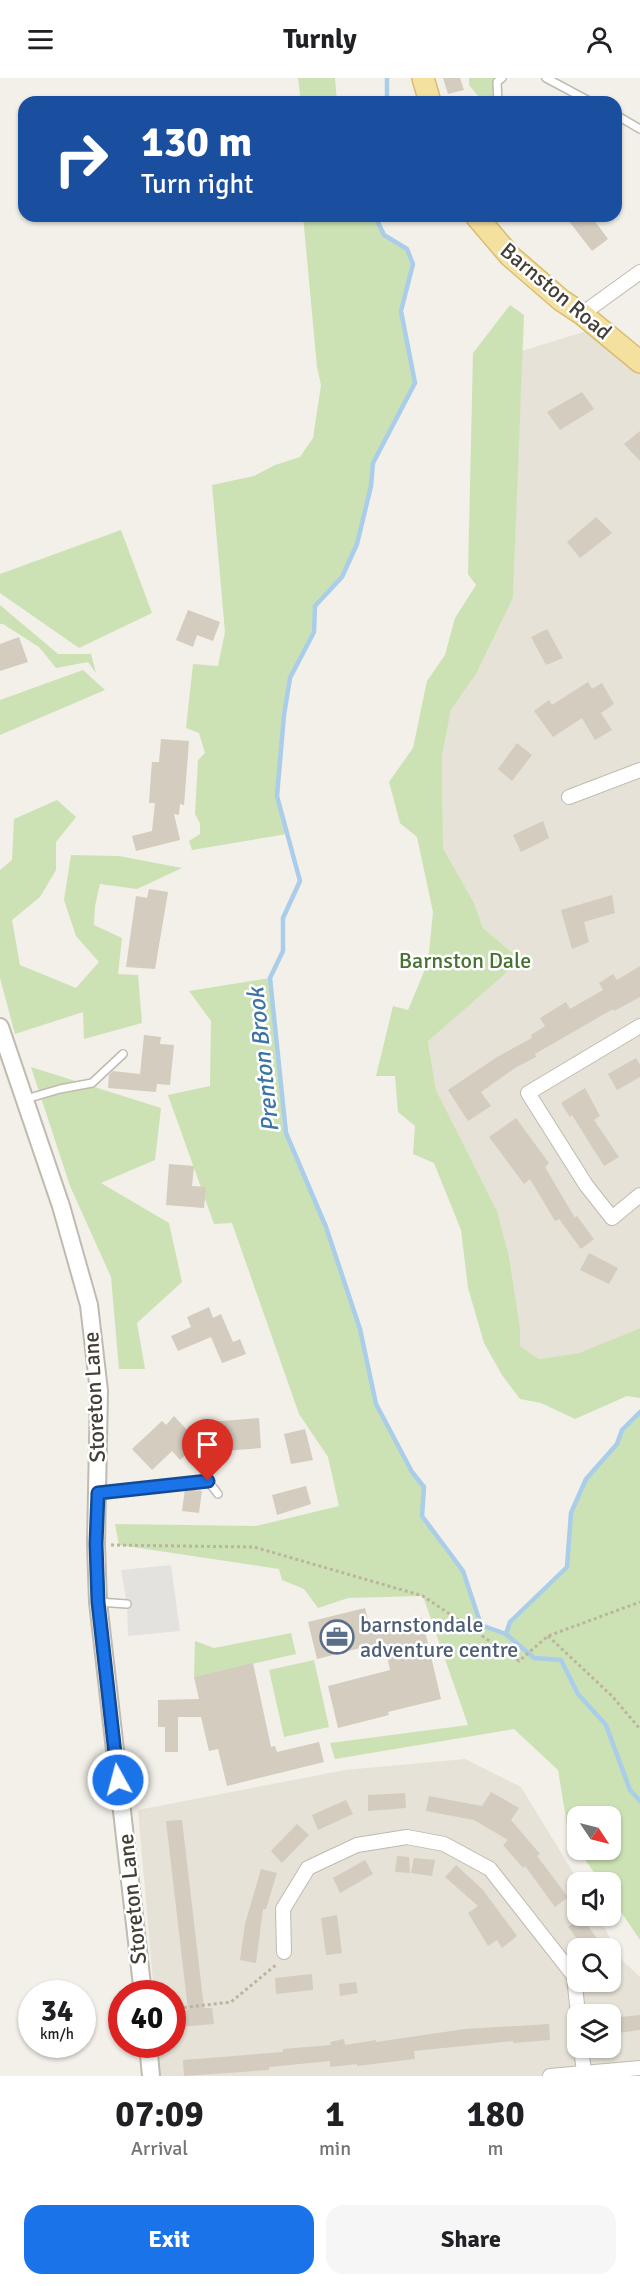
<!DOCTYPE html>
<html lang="en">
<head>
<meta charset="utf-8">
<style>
  body { margin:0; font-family:Signika,sans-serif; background:#f6f6f6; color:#202124; height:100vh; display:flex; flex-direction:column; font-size:22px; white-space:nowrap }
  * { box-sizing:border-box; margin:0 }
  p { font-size:20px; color:#757577 }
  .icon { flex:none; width:33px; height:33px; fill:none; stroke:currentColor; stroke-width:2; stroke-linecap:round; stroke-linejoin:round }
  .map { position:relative; height:1998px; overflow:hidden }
  .panel { display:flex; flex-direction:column; background:#fff; flex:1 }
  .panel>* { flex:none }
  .guide { position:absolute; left:18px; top:18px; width:604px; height:126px; border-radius:18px; box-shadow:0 2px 4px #0004; background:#1a4fa0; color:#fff; overflow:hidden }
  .needle { width:39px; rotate:125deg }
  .fabs { position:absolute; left:567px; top:1728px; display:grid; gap:12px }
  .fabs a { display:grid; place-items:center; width:54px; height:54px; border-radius:12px; background:#fff; box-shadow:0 2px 4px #0004; font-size:30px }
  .speed { position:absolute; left:18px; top:1902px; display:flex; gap:12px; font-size:30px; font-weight:700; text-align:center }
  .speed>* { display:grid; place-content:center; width:78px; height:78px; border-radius:50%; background:#fff; box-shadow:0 2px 4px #0004; line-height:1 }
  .speed small { font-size:15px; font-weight:400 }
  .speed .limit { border:9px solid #d22; background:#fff; color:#111 }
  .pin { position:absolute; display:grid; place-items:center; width:51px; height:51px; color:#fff; margin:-62px -26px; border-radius:50% 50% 50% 0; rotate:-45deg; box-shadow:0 0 6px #0007 }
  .pin .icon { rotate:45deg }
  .me { position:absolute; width:66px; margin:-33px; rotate:353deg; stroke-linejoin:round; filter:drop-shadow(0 0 4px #0008) }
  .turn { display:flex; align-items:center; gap:21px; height:126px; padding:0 24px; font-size:27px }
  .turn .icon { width:78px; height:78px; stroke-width:2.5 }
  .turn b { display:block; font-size:42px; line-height:51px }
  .eta { display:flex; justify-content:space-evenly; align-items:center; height:102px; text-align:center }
  .eta b { font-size:36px; font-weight:800; line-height:42px }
  .action { display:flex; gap:12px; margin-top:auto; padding:12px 24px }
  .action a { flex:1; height:69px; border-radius:18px; background:#1a73e8; color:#fff; font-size:24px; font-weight:800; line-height:69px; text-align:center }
  .action a+a { background:#f6f6f6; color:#202124 }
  header { display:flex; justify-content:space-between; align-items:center; height:78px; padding:0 24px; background:#fff; font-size:27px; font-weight:800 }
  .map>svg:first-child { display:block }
  .residential { fill:#e6e2d7; fill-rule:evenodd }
  .green { fill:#cce2b5 }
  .parking { fill:#e4e2df }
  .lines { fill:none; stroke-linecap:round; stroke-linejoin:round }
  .stream { stroke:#aacde9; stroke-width:4.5 }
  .building { fill:#d3ccbf }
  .service-casing { stroke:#c0baaf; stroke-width:10 }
  .minor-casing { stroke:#c0baaf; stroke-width:16 }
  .tertiary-casing { stroke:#c0baaf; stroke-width:20 }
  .primary-casing { stroke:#d8bd71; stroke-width:24 }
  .path { stroke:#bdb49e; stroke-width:3; stroke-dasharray:3 3; stroke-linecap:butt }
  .service { stroke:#fff; stroke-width:7 }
  .minor { stroke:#fff; stroke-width:14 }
  .tertiary { stroke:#fff; stroke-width:16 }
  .primary { stroke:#f4e09f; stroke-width:21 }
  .route-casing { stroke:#114b97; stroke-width:15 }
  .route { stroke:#1a73e8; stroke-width:10 }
  .labels { text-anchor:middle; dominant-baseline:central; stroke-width:5; stroke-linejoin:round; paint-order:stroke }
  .street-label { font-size:22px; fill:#454037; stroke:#fff }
  .park-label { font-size:22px; fill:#467130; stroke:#fff }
  .service-label { font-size:22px; fill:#4e5e75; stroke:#fff; text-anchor:start }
  .water-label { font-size:24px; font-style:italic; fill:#3b74a6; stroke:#fff }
</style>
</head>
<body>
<header><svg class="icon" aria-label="menu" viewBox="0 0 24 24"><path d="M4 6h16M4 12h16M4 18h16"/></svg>Turnly<svg class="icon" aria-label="person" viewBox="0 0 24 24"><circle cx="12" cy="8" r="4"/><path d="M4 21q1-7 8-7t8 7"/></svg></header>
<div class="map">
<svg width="640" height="1998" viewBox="0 0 640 1998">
  <rect width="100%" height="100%" fill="#f2f0e8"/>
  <g class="residential">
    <polygon points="593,251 640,293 640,1250 579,1275 539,1281 520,1268 520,1249 509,1178 497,1133 436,1012 428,962 521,882 483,850 474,825 443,770 442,678 451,632 476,596 513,520 522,273"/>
    <path d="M465 1681 521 1709 579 1804H578V1838H598L623 1883 640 1899V1998H160L158 1967 172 1966V1916L154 1915 138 1732 345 1692ZM578 1870H610V1904H578ZM578 1936H610V1970H578Z"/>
  </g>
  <g class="green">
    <polygon points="298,0 335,0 337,24 301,24"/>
    <polygon points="469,0 493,0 496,24 483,24 469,7"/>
    <polygon points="303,138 375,138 384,157 407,171 413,186 401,233 415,305 373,385 371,408 357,466 342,499 315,528 314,554 290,600 284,637 277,718 287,756 192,772 189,763 200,756 200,745 195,736 198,682 205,675 199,655 186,650 193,586 218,588 225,554 212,407 254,398 275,387 300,379 313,360 321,307 317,289"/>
    <polygon points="510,227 524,237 513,520 476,596 451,632 442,678 443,770 474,825 483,850 521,882 428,963 436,1012 497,1133 509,1178 520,1249 520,1268 539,1281 579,1275 640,1250 640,1320 627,1318 575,1341 541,1325 520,1321 502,1297 484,1265 468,1210 461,1152 434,1085 413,1076 415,1048 398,1034 395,998 376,998 393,928 408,932 428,884 433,834 417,759 400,745 389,704 413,670 427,603 445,577 455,540 476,507 468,496 473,275"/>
    <polygon points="121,452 152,535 79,570 0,515 0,496"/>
    <polygon points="0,527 58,576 91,576 96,595 88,584 56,590 39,569 3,546 0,546"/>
    <polygon points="83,592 105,612 0,657 0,622"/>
    <polygon points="57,722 76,739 56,764 56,792 40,819 12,842 20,887 76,910 99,884 76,858 64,822 71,777 119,778 182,790 137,811 100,806 95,828 94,847 122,860 118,896 138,897 142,945 84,961 83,934 15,956 0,900 0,792 12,782 14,741"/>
    <polygon points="270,900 286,1055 326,1149 360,1251 376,1326 412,1394 424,1409 422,1438 463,1493 481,1547 506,1555 510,1544 567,1489 571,1435 586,1401 617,1366 622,1352 640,1334 640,1862 611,1819 610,1804 601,1804 578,1772 610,1772 610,1738 578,1738 577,1771 569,1759 558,1692 514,1651 335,1681 330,1665 468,1647 423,1518 348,1520 318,1530 304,1511 282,1502 279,1491 119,1467 115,1446 256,1448 339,1428 328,1379 299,1336 232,1145 214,1146 168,1017 210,1008 211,943 189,913"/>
    <polygon points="31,989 161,1030 155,1082 101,1105 169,1145 182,1204 137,1245 145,1291 119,1291 111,1199 70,1108"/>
    <polygon points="291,1555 296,1576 194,1599 195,1563 214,1570"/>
    <polygon points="314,1582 329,1649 284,1659 269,1592"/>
  </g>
  <polygon class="parking" points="171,1487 180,1553 128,1558 127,1526 121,1492"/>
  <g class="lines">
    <g class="stream">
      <polyline points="387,0 387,24"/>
      <polyline points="375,138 384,157 407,171 413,186 401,233 415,305 373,385 371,408 357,466 342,499 315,528 314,554 290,600 284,637 277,718 300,803 283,840 283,873 270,900 286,1055 326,1149 360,1251 376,1326 412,1394 424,1409 422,1438 463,1493 481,1547 506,1556 534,1580 561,1582 578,1616 606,1647 630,1712 640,1723"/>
      <polyline points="506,1556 510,1544 567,1489 571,1435 586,1401 617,1366 622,1352 640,1334"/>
    </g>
  </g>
  <g class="building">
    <polygon points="443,0 460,0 464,12 448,16"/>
    <polygon points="565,138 591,138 608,161 592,173"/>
    <polygon points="582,314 594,331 560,352 547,334"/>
    <polygon points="640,353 640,383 624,366"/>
    <polygon points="596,439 612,455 580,480 567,464"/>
    <polygon points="188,532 220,544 213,563 197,557 193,569 176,562"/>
    <polygon points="547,551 563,580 546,587 531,559"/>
    <polygon points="19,559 28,584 0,593 0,566"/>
    <polygon points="588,604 592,611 602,605 614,626 601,635 612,652 595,662 582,640 553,659 534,633 549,622 552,627"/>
    <polygon points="161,661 189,663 184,727 180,726 179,737 174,736 180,762 136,773 132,758 152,753 155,725 149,725 151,695 152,684 159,684"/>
    <polygon points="517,665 532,677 512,703 498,691"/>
    <polygon points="543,743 549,760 521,774 513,757"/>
    <polygon points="149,811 168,814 155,891 126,889 136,818 147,820"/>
    <polygon points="612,817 615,835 584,844 589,864 572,871 561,832"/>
    <polygon points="640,888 640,919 614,933 613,931 535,976 536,979 515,990 481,1014 491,1028 468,1043 448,1012 497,979 532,960 531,957 545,948 540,940 566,924 570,931 603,912 599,905 613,896 617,902"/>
    <polygon points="144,957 161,959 160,966 174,967 170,1007 157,1006 156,1014 108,1010 109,997 113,993 140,996"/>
    <polygon points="636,980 640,987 640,999 617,1012 608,996"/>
    <polygon points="585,1010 600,1038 594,1042 619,1079 604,1088 572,1037 570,1039 561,1025"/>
    <polygon points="516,1040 549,1085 545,1089 575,1140 577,1138 594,1161 581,1171 559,1141 555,1143 530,1101 524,1106 489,1059"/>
    <polygon points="169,1086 194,1088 192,1108 206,1109 204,1130 166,1127"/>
    <polygon points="589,1175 618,1190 609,1206 580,1192"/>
    <polygon points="209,1229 213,1240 221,1236 233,1264 240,1261 246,1276 222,1285 211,1259 178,1273 171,1258 191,1249 187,1239"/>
    <polygon points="174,1338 199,1365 180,1382 172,1373 152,1392 132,1371 162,1343 166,1347"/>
    <polygon points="259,1340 261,1370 211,1374 209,1344"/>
    <polygon points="305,1351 313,1382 291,1386 284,1356"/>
    <polygon points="306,1408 311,1426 277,1437 272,1417"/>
    <polygon points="185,1411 202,1413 199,1435 182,1433"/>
    <polygon points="365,1530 371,1553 422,1540 441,1621 388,1634 389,1637 338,1650 328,1608 390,1592 384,1564 317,1581 308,1544"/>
    <polygon points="253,1585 271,1669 275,1668 277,1674 319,1664 324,1684 227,1708 218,1671 209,1673 201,1639 178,1639 178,1674 165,1674 165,1649 158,1649 158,1622 199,1621 194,1599"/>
    <polygon points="491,1714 519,1730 511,1742 540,1776 537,1778 568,1819 555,1829 525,1788 523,1790 503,1767 508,1762 474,1742 426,1733 429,1718 482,1728"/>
    <polygon points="405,1715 406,1730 368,1733 368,1717"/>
    <polygon points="346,1722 353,1736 318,1752 312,1737"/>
    <polygon points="182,1742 204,1930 212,1930 214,1946 177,1949 176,1933 188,1932 166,1743"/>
    <polygon points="297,1746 309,1757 282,1785 271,1773"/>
    <polygon points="397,1778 409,1779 410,1795 395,1794"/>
    <polygon points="414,1780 435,1782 432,1798 411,1795"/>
    <polygon points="365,1782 373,1796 340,1815 333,1800"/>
    <polygon points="456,1787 483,1812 517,1858 502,1870 497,1862 488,1868 468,1835 478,1828 445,1799"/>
    <polygon points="261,1791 277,1795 266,1831 263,1831 256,1885 240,1882 245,1846"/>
    <polygon points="337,1837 342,1875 326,1877 321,1840"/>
    <polygon points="582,1840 604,1870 584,1870 568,1849"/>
    <polygon points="312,1896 313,1912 276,1916 275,1900"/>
    <polygon points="356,1904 358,1915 340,1918 339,1906"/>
    <polygon points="640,1937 640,1952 610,1956 610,1940"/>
    <polygon points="549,1946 550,1962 513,1965 513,1963 414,1973 415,1981 357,1988 357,1986 330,1989 330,1983 269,1989 269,1992 184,1998 183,1982 283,1974 283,1971 331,1967 330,1964 344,1961 345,1967 376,1962 376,1964 465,1951"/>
  </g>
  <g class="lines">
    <defs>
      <g id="service">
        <polyline points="546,0 591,24"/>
        <polyline points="498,24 497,4 502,0"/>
        <polyline points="616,37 640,51"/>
        <polyline points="26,1021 60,1011 92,1005 123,976"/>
        <polyline points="98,1415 208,1403 218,1416"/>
        <polyline points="98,1524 127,1526"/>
      </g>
      <g id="minor">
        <polyline points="582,236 640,194"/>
        <polyline points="569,719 640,692"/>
        <polyline points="640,948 528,1015 586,1107 612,1140 640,1117"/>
        <polyline points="284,1874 283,1831 308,1790 357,1767 407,1759 444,1766 490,1791 574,1898 578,1936"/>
        <polyline points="581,1970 584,1994"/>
        <polyline points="550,1998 640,1990"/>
      </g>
      <g id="tertiary">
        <polyline points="0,949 61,1128 89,1227 99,1313 96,1466 98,1524 143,1916"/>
        <polyline points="148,1966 151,1998"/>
      </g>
      <g id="primary">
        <polyline points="423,0 430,24"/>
        <polyline points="476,138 510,178 561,222 582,236 640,284"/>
      </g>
    </defs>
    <use href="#service" class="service-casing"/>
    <use href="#minor" class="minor-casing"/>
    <use href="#tertiary" class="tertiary-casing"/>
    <use href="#primary" class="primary-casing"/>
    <g class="path">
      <polyline points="111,1467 254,1469 423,1518 519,1583 548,1558 640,1524"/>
      <polyline points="548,1558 612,1618 640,1651"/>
      <polyline points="172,1931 231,1924 277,1886"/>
    </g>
    <use href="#service" class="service"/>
    <use href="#minor" class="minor"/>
    <use href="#tertiary" class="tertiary"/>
    <use href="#primary" class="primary"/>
  </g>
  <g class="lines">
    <defs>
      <polyline id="route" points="118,1702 98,1524 96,1466 98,1415 208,1403"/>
    </defs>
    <use href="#route" class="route-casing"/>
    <use href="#route" class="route"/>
  </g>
  <defs>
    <symbol id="office-ring" viewBox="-11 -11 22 22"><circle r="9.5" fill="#fff" stroke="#5c6f8a" stroke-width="1.5"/><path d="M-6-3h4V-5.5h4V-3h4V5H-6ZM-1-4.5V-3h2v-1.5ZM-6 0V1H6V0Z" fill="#5c6f8a"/></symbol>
  </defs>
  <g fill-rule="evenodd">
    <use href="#office-ring" x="318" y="1540" width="38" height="38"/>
  </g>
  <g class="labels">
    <g class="street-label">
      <text transform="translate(556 213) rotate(40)">Barnston Road</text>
      <text transform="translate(94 1319) rotate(-93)">Storeton Lane</text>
      <text transform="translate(132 1821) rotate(-96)">Storeton Lane</text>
    </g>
    <g class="park-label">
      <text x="465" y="882">Barnston Dale</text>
    </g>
    <g class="service-label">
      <text x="360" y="1546">barnstondale<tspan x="360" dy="25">adventure centre</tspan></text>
    </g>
    <g class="water-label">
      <text transform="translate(263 982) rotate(-96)">Prenton Brook</text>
    </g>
  </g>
</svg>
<div class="fabs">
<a><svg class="needle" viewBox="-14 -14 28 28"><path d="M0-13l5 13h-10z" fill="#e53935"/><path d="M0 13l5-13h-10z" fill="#757577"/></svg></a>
<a><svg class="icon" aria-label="sound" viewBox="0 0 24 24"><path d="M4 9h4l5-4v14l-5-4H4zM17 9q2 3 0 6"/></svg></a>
<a><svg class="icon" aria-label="search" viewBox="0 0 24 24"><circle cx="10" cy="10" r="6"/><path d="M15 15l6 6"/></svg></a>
<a><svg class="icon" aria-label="layers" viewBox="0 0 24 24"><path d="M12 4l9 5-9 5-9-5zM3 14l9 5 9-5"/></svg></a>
</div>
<div class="speed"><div>34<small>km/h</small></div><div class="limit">40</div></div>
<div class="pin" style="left:208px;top:1403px;background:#d93025"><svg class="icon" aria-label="arrive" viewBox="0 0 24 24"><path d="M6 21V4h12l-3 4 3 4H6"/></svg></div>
<svg class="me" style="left:118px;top:1702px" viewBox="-20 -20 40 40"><circle r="17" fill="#1a73e8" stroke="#fff" stroke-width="3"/><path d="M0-11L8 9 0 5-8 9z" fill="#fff"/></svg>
<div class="guide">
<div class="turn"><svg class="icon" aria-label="right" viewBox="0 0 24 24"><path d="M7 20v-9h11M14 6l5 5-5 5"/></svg><div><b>130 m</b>Turn right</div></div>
</div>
</div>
<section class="panel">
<div class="eta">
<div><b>07:09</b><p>Arrival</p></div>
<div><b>1</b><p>min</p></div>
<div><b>180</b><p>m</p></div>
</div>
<div class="action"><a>Exit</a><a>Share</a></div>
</section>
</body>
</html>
